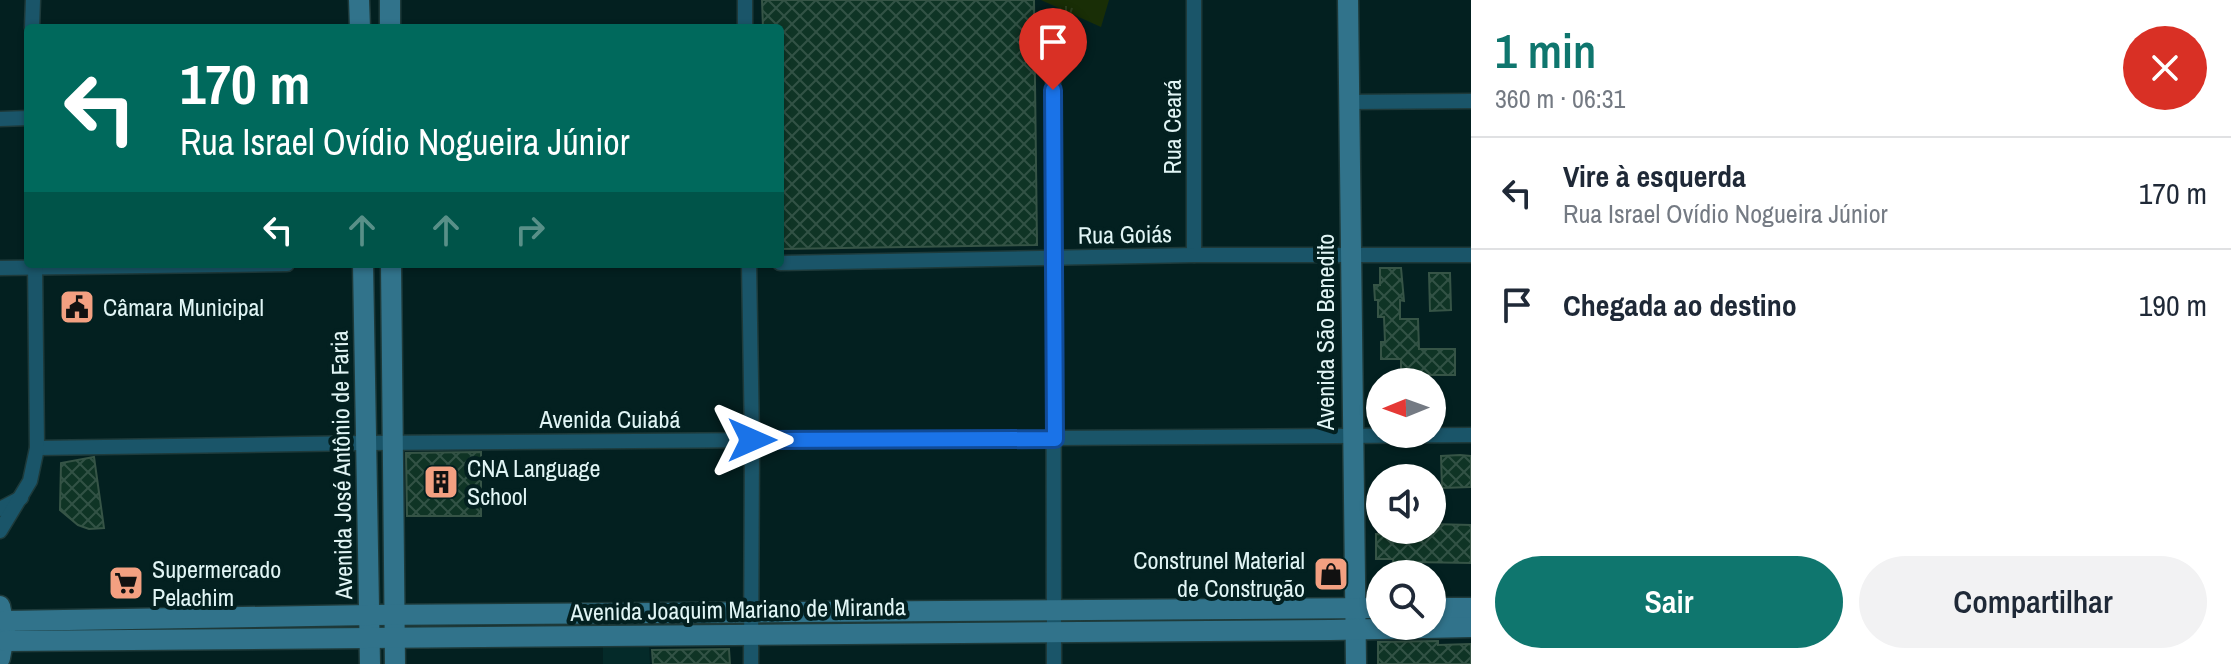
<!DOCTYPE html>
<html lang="pt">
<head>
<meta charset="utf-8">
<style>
  body { margin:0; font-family:"Archivo Narrow",sans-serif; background:#f2f2f3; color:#1f2937; height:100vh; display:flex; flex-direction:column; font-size:30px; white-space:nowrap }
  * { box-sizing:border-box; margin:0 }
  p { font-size:26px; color:#747a83 }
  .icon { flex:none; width:44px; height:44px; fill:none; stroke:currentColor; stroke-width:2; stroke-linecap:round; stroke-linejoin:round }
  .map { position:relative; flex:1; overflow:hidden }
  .panel { display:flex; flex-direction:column; background:#fff; width:760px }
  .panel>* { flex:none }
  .banner { position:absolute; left:24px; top:24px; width:760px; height:244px; border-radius:8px; box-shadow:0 2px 6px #0004; background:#00695c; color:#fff; overflow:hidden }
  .needle { width:52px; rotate:269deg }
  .tools { position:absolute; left:1366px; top:368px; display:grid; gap:16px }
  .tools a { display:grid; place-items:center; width:80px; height:80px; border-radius:50%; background:#fff; box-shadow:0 2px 6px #0004; font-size:40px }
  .pin { position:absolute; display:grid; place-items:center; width:68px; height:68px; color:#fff; margin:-82px -34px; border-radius:50% 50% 50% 0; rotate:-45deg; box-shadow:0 0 8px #0007 }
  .pin .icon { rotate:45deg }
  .me { position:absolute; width:88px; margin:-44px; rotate:90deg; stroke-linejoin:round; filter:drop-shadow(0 0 6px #0008) }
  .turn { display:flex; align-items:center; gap:28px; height:168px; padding:0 24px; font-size:36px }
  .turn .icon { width:104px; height:104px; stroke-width:2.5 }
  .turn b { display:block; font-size:56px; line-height:68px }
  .lanes { display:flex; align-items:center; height:76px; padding:0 24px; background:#0003; justify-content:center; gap:40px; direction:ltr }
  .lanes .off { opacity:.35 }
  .round { display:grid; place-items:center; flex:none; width:84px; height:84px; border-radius:42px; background:#f2f2f3 }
  .summary { display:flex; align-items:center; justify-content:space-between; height:136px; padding:0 24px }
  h1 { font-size:48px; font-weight:600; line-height:60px; color:#0f766e }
  .cta { display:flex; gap:16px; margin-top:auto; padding:16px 24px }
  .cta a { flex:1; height:92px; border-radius:48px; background:#0f766e; color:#fff; font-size:32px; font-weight:600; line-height:92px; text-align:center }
  .cta a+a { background:#f2f2f3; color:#1f2937 }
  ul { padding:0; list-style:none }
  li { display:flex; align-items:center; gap:24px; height:112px; padding:0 24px; border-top:2px solid #e0e1e3 }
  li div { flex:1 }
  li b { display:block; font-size:30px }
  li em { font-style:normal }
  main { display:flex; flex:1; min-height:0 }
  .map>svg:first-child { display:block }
  .built { fill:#042a29 }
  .grass { fill:url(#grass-tufts) }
  .building { fill:url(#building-cross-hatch); stroke:#365446; stroke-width:2 }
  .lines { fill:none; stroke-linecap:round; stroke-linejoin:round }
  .street-casing { stroke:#1e3a3a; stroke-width:17 }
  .secondary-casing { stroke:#1e3a3a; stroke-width:23 }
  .street { stroke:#1a5569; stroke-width:14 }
  .secondary { stroke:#31738b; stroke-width:20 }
  .route-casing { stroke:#114b97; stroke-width:20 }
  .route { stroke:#1a73e8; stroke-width:14 }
  .labels { text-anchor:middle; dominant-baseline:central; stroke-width:8; stroke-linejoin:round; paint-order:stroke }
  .street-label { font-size:24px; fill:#e1f5f5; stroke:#032020 }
  .poi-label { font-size:24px; fill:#e1f5f5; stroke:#032020; text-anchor:start }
</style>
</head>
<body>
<main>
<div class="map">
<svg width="1471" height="664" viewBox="0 0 1471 664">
  <defs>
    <pattern id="grass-tufts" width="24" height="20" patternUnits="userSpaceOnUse" patternTransform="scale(2)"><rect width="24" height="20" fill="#192e06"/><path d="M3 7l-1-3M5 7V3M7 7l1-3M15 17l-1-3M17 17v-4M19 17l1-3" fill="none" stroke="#2f431f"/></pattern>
    <pattern id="building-cross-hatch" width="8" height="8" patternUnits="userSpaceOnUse" patternTransform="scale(2)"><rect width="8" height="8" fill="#0f3425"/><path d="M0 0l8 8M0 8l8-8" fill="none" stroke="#325245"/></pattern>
  </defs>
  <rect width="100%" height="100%" fill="#032020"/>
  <polygon class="built" points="603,647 649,647 650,664 603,664"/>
  <polygon class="grass" points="1041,0 1109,0 1101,27"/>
  <g class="building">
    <polygon points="762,0 1034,0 1037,245 780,249 780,28 763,28"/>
    <polygon points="1380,268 1401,268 1404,301 1400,300 1400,319 1418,319 1419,349 1455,349 1455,375 1421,375 1421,382 1401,382 1401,359 1381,359 1381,342 1385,342 1384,317 1378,317 1378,300 1375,300 1374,285 1380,285"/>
    <polygon points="1429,273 1450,273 1451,310 1430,311"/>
    <polygon points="481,452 481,516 407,516 406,453"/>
    <polygon points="1460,455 1471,456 1471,487 1442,488 1441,456"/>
    <polygon points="94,457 104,528 89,529 78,525 60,510 61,463"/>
    <polygon points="1432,524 1471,525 1471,563 1412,562 1412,574 1394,574 1393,559 1376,559 1376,534 1414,535 1414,530 1432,530"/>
    <polygon points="1438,641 1438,645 1471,644 1471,664 1378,664 1378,642"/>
    <polygon points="729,649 730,664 653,664 652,650"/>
  </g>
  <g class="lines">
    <defs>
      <g id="street">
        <polyline points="745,0 745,28"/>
        <polyline points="32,28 33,0"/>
        <polyline points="1053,34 1054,664"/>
        <polyline points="1350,102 1471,101"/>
        <polyline points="0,119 28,118"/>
        <polyline points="1194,255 1194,0"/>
        <polyline points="780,263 1194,255 1471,255"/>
        <polyline points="749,264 752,440 751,664"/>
        <polyline points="0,268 287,264"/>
        <polyline points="37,448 365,443 1471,435"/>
        <polyline points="0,509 21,498"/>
        <polyline points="0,531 30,481 37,448 35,264"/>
      </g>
      <g id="secondary">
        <polyline points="359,0 360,28"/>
        <polyline points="1348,0 1356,664"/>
        <polyline points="390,28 390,0"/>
        <polyline points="363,264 370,664"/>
        <polyline points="391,264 395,664"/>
        <polyline points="0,606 5,631 0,658"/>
        <polyline points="1432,608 1471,608"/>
        <polyline points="5,621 370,615 1380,608"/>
        <polyline points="5,641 1331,630 1471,627"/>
      </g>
    </defs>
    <use href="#street" class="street-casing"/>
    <use href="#secondary" class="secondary-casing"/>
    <use href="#street" class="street"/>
    <use href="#secondary" class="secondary"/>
  </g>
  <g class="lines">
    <defs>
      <polyline id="route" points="752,440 1055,439 1053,90"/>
    </defs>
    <use href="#route" class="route-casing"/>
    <use href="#route" class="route"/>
  </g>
  <defs>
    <symbol id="civic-square" viewBox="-11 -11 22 22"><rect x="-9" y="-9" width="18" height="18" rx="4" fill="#f3a081" stroke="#032020"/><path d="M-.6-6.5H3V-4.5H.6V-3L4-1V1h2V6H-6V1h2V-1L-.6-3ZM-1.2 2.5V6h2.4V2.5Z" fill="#111"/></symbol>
    <symbol id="building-square" viewBox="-11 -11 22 22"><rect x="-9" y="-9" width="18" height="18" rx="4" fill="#f3a081" stroke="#032020"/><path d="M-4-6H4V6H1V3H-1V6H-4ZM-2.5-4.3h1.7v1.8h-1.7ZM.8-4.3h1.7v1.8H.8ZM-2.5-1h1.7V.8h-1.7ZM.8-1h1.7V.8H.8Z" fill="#111"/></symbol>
    <symbol id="shop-square" viewBox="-11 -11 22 22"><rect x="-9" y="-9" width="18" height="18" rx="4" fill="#f3a081" stroke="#032020"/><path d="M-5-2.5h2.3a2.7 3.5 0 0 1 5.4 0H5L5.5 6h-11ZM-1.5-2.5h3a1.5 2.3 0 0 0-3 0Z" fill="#111"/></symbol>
    <symbol id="supermarket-square" viewBox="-11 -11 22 22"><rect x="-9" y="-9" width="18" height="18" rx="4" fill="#f3a081" stroke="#032020"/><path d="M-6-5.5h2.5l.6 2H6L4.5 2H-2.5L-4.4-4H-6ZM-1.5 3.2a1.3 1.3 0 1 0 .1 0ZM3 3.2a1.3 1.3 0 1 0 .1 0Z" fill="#111"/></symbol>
  </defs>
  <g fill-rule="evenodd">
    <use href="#civic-square" x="57" y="287" width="40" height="40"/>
    <use href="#building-square" x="421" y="462" width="40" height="40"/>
    <use href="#shop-square" x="1311" y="554" width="40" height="40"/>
    <use href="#supermarket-square" x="106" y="563" width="40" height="40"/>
  </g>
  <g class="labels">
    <g class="street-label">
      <text transform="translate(1172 127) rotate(-90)">Rua Ceará</text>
      <text transform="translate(1125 234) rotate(-1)">Rua Goiás</text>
      <text transform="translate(1325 332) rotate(-90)">Avenida São Benedito</text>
      <text x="610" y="419">Avenida Cuiabá</text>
      <text transform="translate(341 465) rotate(-91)">Avenida José Antônio de Faria</text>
      <text transform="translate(738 609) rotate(-1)">Avenida Joaquim Mariano de Miranda</text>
    </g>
    <g class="poi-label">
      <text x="103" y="307">Câmara Municipal</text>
      <text x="467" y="468">CNA Language<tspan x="467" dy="28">School</tspan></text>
      <text x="1305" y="560" text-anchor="end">Construnel Material<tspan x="1305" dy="28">de Construção</tspan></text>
      <text x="152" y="569">Supermercado<tspan x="152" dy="28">Pelachim</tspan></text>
    </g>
  </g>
</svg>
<div class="tools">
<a><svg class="needle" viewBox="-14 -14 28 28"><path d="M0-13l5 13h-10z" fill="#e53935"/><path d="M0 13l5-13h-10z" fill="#747a83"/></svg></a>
<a><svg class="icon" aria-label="sound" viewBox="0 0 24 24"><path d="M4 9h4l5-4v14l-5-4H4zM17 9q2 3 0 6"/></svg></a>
<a><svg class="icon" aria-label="search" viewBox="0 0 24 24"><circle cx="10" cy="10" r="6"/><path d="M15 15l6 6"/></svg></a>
</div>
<div class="pin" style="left:1053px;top:90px;background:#d93025"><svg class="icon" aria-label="arrive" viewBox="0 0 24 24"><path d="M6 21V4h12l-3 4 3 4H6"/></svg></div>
<svg class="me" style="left:752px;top:440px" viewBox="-20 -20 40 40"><path d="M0-17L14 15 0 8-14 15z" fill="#1a73e8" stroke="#fff" stroke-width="4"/></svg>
<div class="banner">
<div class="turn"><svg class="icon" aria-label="left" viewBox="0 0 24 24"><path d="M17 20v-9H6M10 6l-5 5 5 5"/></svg><div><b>170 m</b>Rua Israel Ovídio Nogueira Júnior</div></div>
<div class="lanes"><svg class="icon" aria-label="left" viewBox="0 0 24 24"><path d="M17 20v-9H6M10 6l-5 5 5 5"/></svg><svg class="icon off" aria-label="ahead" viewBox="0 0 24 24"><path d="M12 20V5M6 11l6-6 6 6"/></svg><svg class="icon off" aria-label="ahead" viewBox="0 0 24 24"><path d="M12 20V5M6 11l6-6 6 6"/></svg><svg class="icon off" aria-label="right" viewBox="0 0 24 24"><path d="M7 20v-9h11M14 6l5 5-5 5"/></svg></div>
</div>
</div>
<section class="panel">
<div class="summary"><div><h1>1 min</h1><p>360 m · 06:31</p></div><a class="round" style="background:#d93025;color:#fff"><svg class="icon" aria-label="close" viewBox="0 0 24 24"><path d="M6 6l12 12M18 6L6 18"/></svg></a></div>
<ul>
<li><svg class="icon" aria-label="left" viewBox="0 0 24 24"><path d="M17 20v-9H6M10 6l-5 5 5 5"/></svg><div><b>Vire à esquerda</b><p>Rua Israel Ovídio Nogueira Júnior</p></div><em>170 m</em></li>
<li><svg class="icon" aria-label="arrive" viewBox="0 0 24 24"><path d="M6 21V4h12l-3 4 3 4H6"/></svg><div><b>Chegada ao destino</b></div><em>190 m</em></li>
</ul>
<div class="cta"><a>Sair</a><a>Compartilhar</a></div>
</section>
</main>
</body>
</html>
